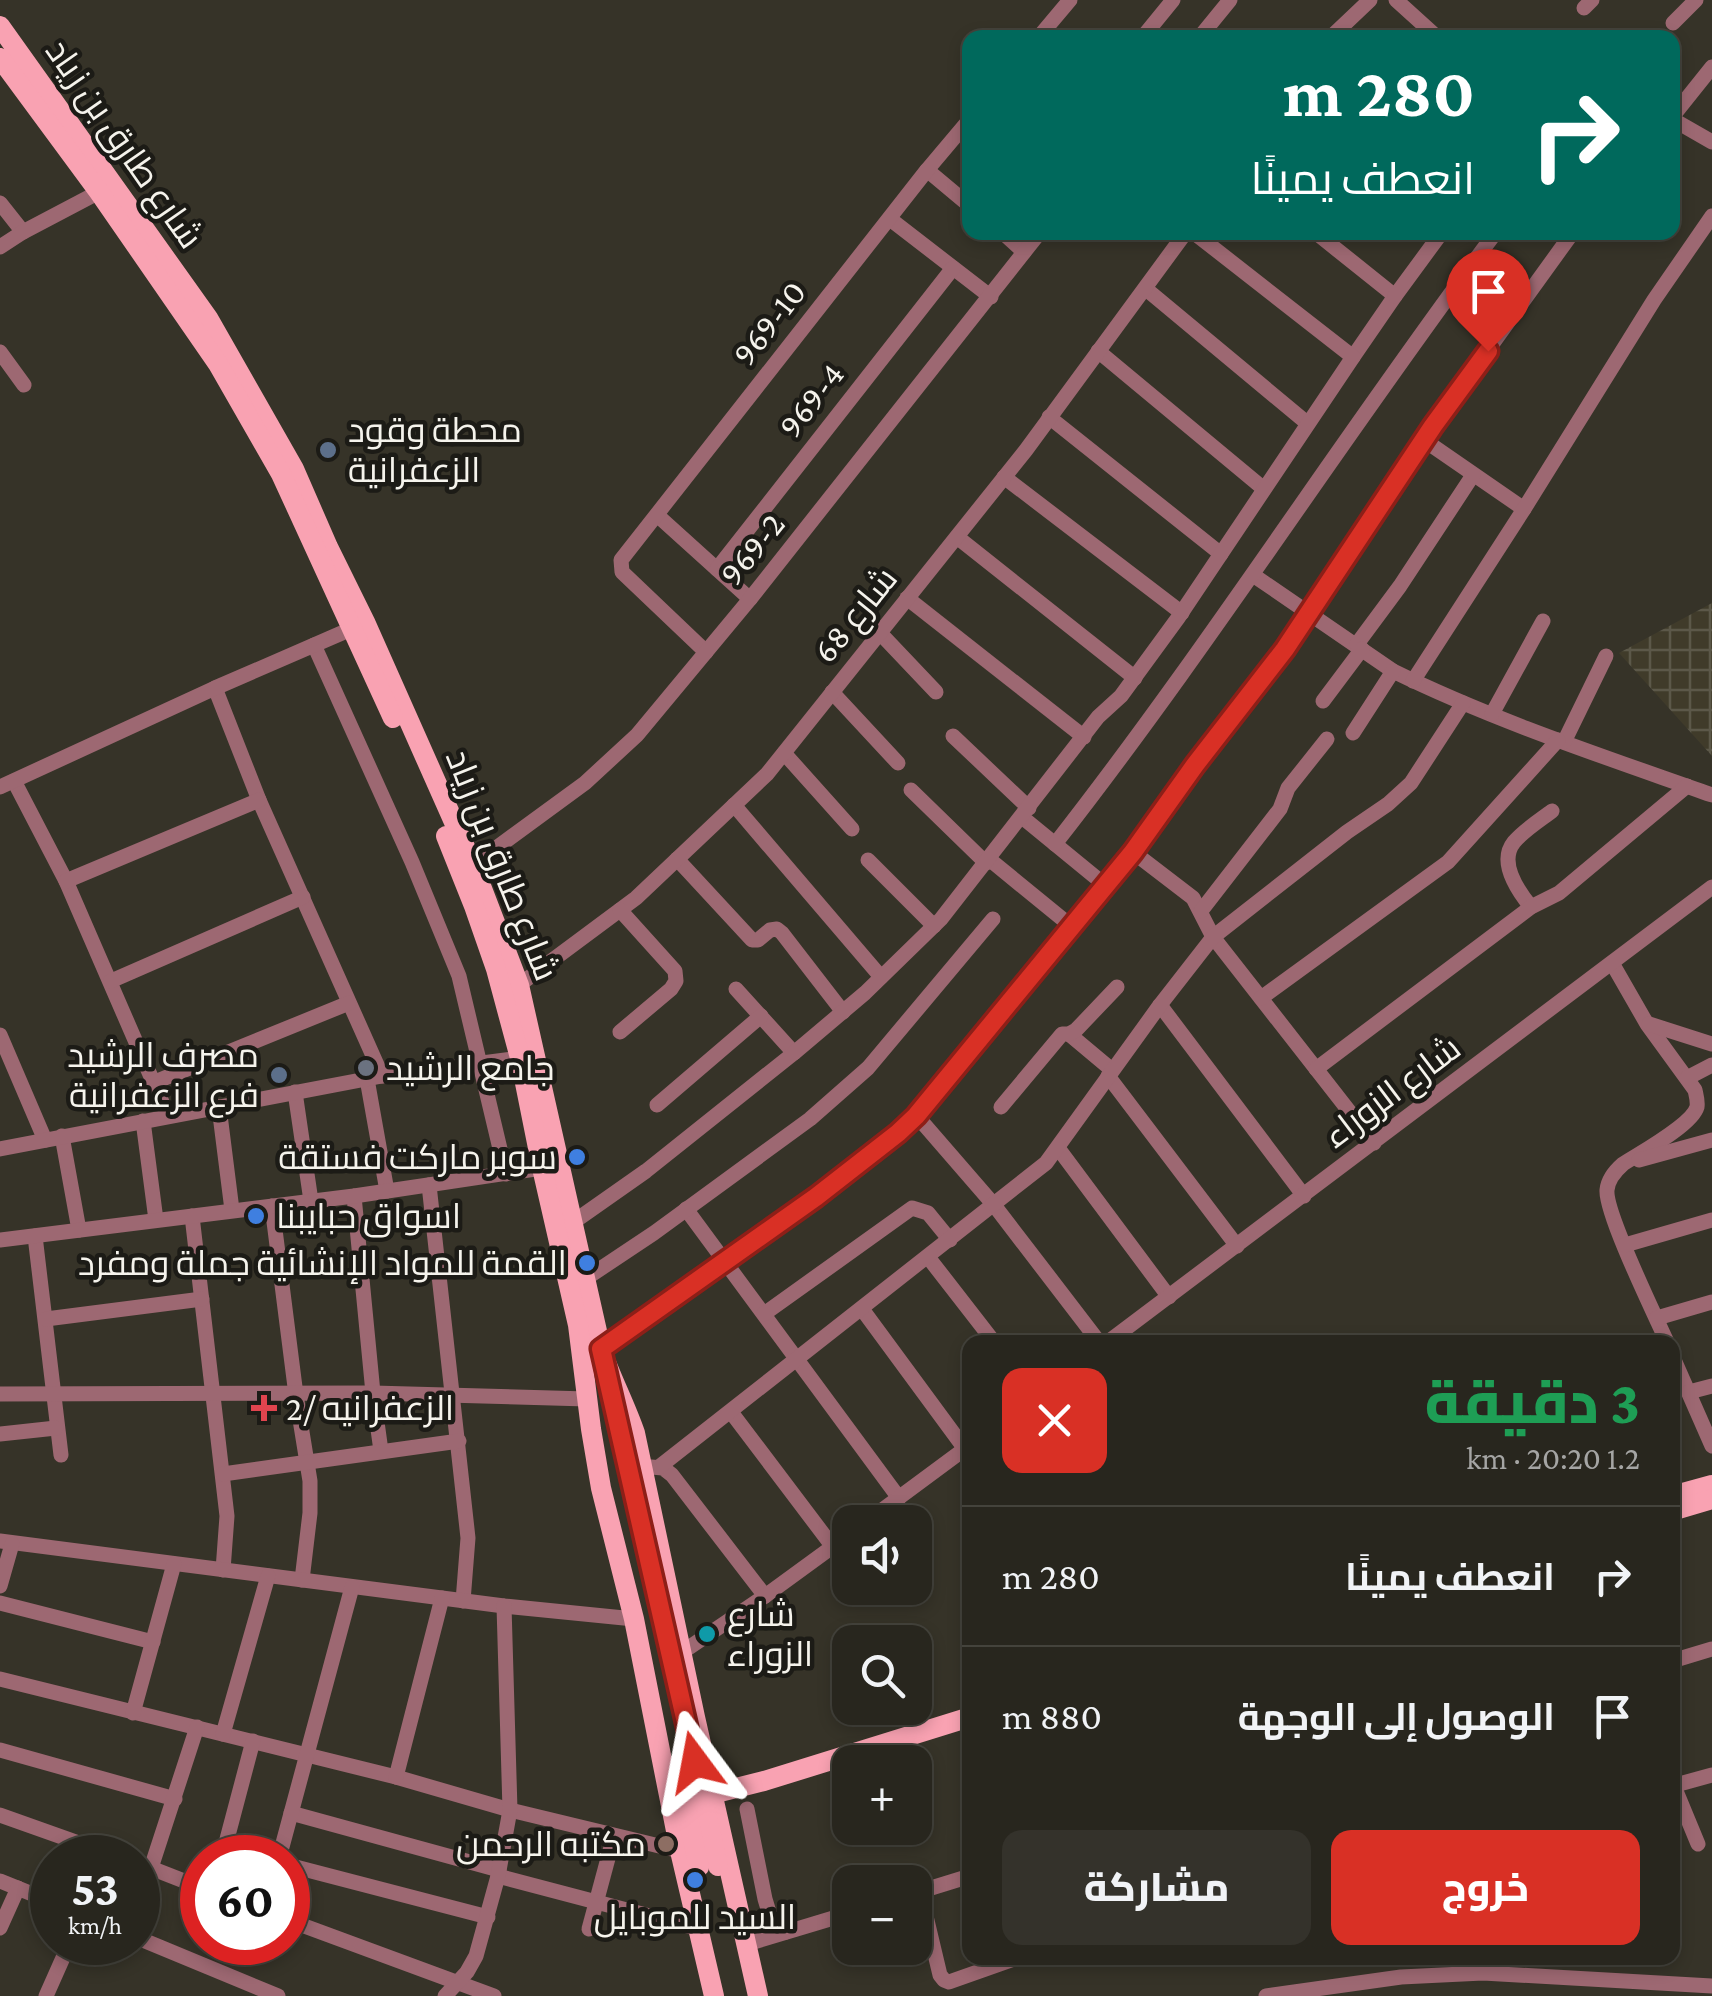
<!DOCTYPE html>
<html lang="ar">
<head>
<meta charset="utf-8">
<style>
  body { margin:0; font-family:"Crimson Pro",Cairo,serif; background:#34322b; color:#f1f3f6; direction:rtl; height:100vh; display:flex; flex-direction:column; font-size:38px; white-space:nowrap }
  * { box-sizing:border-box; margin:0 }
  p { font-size:32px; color:#a5a5a4 }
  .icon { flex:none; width:55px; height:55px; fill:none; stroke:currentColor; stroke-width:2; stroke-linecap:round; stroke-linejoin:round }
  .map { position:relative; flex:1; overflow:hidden; direction:ltr }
  .sheet { position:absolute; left:962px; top:1335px; width:718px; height:630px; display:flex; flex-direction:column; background:#28261e; border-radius:20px; box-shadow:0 5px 15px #0003,0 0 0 2px #44433c; direction:rtl }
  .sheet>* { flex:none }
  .guide { position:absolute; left:962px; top:30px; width:718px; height:210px; border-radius:20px; box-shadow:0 5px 15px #0003,0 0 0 2px #44433c; direction:rtl; background:#00695c; color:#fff; overflow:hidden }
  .tools { position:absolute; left:832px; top:1505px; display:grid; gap:20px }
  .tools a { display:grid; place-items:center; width:100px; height:100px; border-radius:20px; background:#28261e; box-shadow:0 5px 15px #0003,0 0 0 2px #44433c; font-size:50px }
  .speed { position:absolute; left:30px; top:1835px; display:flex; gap:20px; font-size:50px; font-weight:700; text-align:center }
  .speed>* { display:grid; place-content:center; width:130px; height:130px; border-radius:50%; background:#28261e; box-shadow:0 5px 15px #0003,0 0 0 2px #44433c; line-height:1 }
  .speed small { font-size:25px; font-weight:400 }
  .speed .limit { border:15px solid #d22; background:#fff; color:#111 }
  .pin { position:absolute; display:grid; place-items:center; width:85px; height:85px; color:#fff; margin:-102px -42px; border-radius:50% 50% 50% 0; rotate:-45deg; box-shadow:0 0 10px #0007 }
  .pin .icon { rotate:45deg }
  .me { position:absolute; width:110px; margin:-55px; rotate:347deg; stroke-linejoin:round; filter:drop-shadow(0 0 8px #0008) }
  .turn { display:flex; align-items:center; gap:35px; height:210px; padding:0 40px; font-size:45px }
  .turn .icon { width:130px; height:130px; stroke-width:2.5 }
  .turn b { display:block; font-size:70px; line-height:85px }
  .round { display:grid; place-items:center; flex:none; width:105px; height:105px; border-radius:20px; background:#34322b }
  .head { display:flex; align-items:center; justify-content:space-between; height:170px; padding:0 40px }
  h1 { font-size:60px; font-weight:800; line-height:75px; color:#1e9e55 }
  .action { display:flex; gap:20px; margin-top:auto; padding:20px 40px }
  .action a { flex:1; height:115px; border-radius:20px; background:#d93025; color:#fff; font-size:40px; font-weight:800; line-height:115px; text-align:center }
  .action a+a { background:#34322b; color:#f1f3f6 }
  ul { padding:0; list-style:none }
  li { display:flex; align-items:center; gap:30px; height:140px; padding:0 40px; border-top:2px solid #44433c }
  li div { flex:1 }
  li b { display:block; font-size:38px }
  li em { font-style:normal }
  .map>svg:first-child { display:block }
  .industrial { fill:url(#industrial-grid) }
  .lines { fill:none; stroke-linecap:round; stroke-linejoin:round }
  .minor { stroke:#9d6872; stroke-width:15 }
  .major { stroke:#f9a2b2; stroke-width:20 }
  .major-bridge { stroke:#f9a2b2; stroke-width:20 }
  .route-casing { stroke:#8d1f18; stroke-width:25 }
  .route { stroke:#d93025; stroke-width:18 }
  .service-dot { fill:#5c6f8a; stroke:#1c1b16; stroke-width:4 }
  .worship-dot { fill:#6b7280; stroke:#1c1b16; stroke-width:4 }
  .shop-dot { fill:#3f7fe0; stroke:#1c1b16; stroke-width:4 }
  .health-dot { fill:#e0444e; stroke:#1c1b16; stroke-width:4 }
  .culture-dot { fill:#0f9aa8; stroke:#1c1b16; stroke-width:4 }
  .education-dot { fill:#8d6e63; stroke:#1c1b16; stroke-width:4 }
  .labels { text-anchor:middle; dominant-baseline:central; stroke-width:9; stroke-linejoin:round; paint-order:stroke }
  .street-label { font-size:35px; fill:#f5f3ec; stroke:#1c1b16 }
  .poi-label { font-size:35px; fill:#f5f3ec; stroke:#1c1b16; text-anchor:start }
</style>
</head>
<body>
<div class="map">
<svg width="1712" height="1996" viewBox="0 0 1712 1996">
  <defs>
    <pattern id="industrial-grid" width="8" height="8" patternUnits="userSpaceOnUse" patternTransform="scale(2.5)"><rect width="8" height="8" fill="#403b2a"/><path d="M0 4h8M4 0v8" fill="none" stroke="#5c5849"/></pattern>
  </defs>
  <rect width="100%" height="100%" fill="#363328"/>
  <polygon class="industrial" points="1712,603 1712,756 1619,653"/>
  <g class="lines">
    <g class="minor">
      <polyline points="1396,0 1438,38"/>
      <polyline points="1584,8 1592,0"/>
      <polyline points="1673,23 1696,0"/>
      <polyline points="1038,38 1070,0"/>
      <polyline points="1142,38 1173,0"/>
      <polyline points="1199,38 1230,0"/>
      <polyline points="1330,38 1370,0"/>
      <polyline points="1672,117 1712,67"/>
      <polyline points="1672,119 1712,142"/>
      <polyline points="927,170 970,206"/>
      <polyline points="0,203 23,232"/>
      <polyline points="890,219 991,297"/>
      <polyline points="1002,232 1024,252"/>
      <polyline points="1315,232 1395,296 1353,357"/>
      <polyline points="0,247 23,232 99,192"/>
      <polyline points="1146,289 1307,423"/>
      <polyline points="1395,296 1442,232"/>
      <polyline points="1098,351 1264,489"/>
      <polyline points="0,352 24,385"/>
      <polyline points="1049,417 1221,554"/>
      <polyline points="1424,440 1524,509"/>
      <polyline points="1004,477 1182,613"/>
      <polyline points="657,515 750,599"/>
      <polyline points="957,537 1135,678"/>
      <polyline points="717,569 953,268"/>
      <path d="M1253 575 1393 671C1495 721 1605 757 1712 795"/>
      <polyline points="907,598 1084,737"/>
      <polyline points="880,633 936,692"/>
      <polyline points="1357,644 1400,586 1473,475"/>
      <polyline points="314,645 412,862 459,976 506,1174"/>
      <polyline points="706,652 622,572 621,560 927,170 970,119"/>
      <polyline points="1413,681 1524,509 1654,300 1712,216"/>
      <polyline points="215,688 259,800 382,1076"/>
      <polyline points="832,692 898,763"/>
      <polyline points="1323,701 1362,649"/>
      <polyline points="1492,714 1543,621"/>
      <polyline points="1353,733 1393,671"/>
      <polyline points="953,736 1029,808"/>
      <polyline points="1564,742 1606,656"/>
      <polyline points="784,753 852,829"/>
      <polyline points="14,781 66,881 168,1116"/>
      <polyline points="0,787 215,688 351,629"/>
      <polyline points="911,790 986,863"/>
      <polyline points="734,805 881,977"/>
      <polyline points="1022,817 1105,885"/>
      <path d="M1055 844C1210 646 1345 433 1496 232"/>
      <polyline points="1133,852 1193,898 1213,937 1374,1143"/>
      <polyline points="677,859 752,940 758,940 770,930 777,929 782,933 843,1012"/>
      <polyline points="989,859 1071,926"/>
      <polyline points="868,860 934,926"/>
      <polyline points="473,865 585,783 637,735 750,599 1040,232"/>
      <polyline points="66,881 259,800"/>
      <path d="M1531 907C1518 891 1498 862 1514 842 1524 830 1540 820 1552 811"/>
      <polyline points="1201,911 1280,809 1288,788 1327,739"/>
      <path d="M1612 963 1647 1024 1695 1090C1696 1095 1698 1101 1697 1107 1692 1125 1640 1153 1623 1164 1615 1171 1608 1179 1607 1190 1605 1213 1655 1315 1667 1342"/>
      <polyline points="111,981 303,897"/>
      <polyline points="519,985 636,898 767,774 1026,450 1186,232"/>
      <polyline points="736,989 794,1053"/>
      <polyline points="1261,998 1448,862 1558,740"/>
      <polyline points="1160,1005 1304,1196"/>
      <polyline points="1649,1024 1712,1044"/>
      <polyline points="620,1032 671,989 676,981 675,971 620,910"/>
      <polyline points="1069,1034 1112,1070"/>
      <polyline points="0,1035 45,1140"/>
      <polyline points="1316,1069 1531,907 1559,893 1687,786"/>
      <polyline points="1108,1076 1237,1246"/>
      <polyline points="1687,1078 1712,1065"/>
      <polyline points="367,1079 387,1191"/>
      <polyline points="155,1082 349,1003"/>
      <polyline points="295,1092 311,1201"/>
      <polyline points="657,1105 761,1016"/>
      <polyline points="219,1107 232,1210"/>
      <polyline points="1001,1107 1062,1034 1069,1034 1076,1030 1117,987"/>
      <polyline points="916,1115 994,1205 1099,1342"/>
      <polyline points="143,1121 156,1220"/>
      <polyline points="62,1136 79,1230"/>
      <polyline points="1058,1148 1169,1297"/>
      <polyline points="0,1149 382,1076 520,1058"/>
      <polyline points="1639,1160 1712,1140"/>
      <polyline points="429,1185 468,1538 463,1601"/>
      <polyline points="354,1196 373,1393 381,1451"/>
      <polyline points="272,1206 296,1395 310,1481 310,1513 302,1580"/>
      <polyline points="686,1209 899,1498"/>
      <polyline points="192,1216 227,1516 223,1570"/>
      <polyline points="572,1223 646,1171 794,1053 865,993 941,919 1098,717 1121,696 1178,618 1353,357 1193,232"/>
      <polyline points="35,1236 61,1455"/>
      <polyline points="0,1240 354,1196 542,1168"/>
      <polyline points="1625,1245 1712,1220"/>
      <polyline points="928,1257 994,1342"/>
      <polyline points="585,1279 654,1233 810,1119 868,1068 993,919"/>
      <polyline points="862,1309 965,1449"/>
      <polyline points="764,1314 912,1208 928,1213 950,1240"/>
      <polyline points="1657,1318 1712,1302"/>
      <polyline points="46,1319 202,1299"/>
      <polyline points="1108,1342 1712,887"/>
      <polyline points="601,1349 816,1197 899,1133 916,1115 1133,852 1195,765 1285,649 1433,426 1573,232"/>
      <polyline points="1672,1355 1712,1446"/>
      <polyline points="1689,1392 1712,1386"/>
      <polyline points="0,1394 373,1393 587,1399"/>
      <polyline points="731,1412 833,1547"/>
      <polyline points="0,1434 56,1428"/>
      <polyline points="651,1467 663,1468 672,1475 765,1596"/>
      <polyline points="659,1467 1046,1163 1160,1005 1213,937 1347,832 1388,804 1411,783 1463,703"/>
      <polyline points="223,1474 459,1441"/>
      <polyline points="866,1522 970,1445"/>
      <polyline points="0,1541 504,1606 634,1619"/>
      <polyline points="0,1586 12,1544"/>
      <polyline points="0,1603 153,1642"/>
      <polyline points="681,1653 765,1596 850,1534"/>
      <polyline points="1672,1661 1712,1649"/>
      <polyline points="0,1679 396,1777 510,1810 680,1851"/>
      <polyline points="133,1713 174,1564"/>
      <polyline points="223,1734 268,1576"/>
      <polyline points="0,1750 175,1799"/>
      <polyline points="396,1777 442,1598"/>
      <polyline points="1672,1786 1712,1775"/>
      <polyline points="1674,1786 1698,1844"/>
      <polyline points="747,1809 765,1899 772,1922 786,1932"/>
      <polyline points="291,1813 499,1870"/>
      <polyline points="0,1815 121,1858"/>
      <polyline points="222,1858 253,1741"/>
      <polyline points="279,1858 352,1587"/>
      <polyline points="138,1863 202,1888"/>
      <polyline points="288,1865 488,1917"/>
      <polyline points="498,1876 699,1929"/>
      <polyline points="0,1881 52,1902"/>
      <polyline points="920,1891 940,1975 944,1980 949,1982 1017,1958"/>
      <polyline points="915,1893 970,1876"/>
      <polyline points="138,1898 151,1868 197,1727"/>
      <polyline points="288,1920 494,1996"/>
      <polyline points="0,1928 18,1888"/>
      <polyline points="589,1929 614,1836"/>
      <polyline points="138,1938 278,1996"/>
      <polyline points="747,1944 850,1913"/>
      <polyline points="46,1996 70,1942"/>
      <polyline points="445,1996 467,1972 476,1956 498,1876 510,1810 504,1606"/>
      <polyline points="1266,1996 1401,1977 1483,1973 1712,1986"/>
    </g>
    <g class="major">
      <path d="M0 26 208 318 294 469 328 547 366 624 473 865 519 985 601 1349C611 1378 625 1404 635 1433L695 1717 758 1996"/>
      <polyline points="0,58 99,192 218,364 281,474 393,718"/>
      <polyline points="446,836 474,906 496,969 520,1058 542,1168 578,1325 591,1429 601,1488 634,1619 680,1851 714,1996"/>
      <polyline points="613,1403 630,1477"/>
      <polyline points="1672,1496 1712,1485"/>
      <polyline points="1672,1511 1712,1499"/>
      <polyline points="704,1796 764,1781 970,1717"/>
    </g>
    <g class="major-bridge">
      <polyline points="695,1762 718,1866"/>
      <polyline points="676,1765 699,1867"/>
    </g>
  </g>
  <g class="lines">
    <defs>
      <polyline id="route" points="695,1762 601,1349 816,1197 898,1133 916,1116 1133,852 1195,765 1285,649 1433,426 1488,351"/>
    </defs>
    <use href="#route" class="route-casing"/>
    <use href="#route" class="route"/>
  </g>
  <g class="service-dot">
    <circle cx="328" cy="450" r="10"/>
    <circle cx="279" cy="1075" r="10"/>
  </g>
  <circle class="worship-dot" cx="366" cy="1068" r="10"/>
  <g class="shop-dot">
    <circle cx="577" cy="1157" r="10"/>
    <circle cx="256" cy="1216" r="10"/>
    <circle cx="587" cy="1263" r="10"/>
    <circle cx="695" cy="1880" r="10"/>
  </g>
  <path class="health-dot" d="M259 1393h10v10h10v10h-10v10h-10v-10h-10v-10h10z"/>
  <circle class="culture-dot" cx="707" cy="1634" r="10"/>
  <circle class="education-dot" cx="666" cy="1844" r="10"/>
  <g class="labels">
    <g class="street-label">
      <text transform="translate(124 144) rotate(55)">شارع طارق بن زياد</text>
      <text transform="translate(769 323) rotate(-52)">969-10</text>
      <text transform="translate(811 400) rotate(-52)">969-4</text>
      <text transform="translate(752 549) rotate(-51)">969-2</text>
      <text transform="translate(855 615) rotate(-51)">شارع 68</text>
      <text transform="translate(502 865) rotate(68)">شارع طارق بن زياد</text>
      <text transform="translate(1392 1092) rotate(-37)">شارع الزوراء</text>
    </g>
    <g class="poi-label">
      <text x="348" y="430">محطة وقود<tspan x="348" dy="40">الزعفرانية</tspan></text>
      <text x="259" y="1055" text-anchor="end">مصرف الرشيد<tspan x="259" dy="40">فرع الزعفرانية</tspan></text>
      <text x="386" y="1068">جامع الرشيد</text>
      <text x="557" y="1157" text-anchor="end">سوبر ماركت فستقة</text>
      <text x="276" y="1216">اسواق حبايبنا</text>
      <text x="567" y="1263" text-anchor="end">القمة للمواد الإنشائية جملة ومفرد</text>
      <text x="286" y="1408">الزعفرانيه /2</text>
      <text x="727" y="1614">شارع<tspan x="727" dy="40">الزوراء</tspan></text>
      <text x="646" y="1844" text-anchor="end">مكتبه الرحمن</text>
      <text x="695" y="1917" text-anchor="middle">السيد للموبايل</text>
    </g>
  </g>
</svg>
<div class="tools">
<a><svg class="icon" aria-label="sound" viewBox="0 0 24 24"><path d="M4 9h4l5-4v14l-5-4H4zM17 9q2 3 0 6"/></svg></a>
<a><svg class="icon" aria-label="search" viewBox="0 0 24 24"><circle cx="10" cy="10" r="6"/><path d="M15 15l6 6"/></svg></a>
<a>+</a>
<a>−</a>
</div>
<div class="speed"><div>53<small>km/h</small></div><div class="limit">60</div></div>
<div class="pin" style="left:1488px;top:351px;background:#d93025"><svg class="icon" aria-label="arrive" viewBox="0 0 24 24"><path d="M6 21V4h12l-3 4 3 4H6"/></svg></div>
<svg class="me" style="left:695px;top:1762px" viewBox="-20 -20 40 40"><path d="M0-17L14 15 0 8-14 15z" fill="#d93025" stroke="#fff" stroke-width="4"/></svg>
<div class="guide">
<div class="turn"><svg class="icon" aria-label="right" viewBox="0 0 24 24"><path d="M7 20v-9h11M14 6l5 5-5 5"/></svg><div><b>280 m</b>انعطف يمينًا</div></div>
</div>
<section class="sheet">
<div class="head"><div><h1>3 دقيقة</h1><p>1.2 km · 20:20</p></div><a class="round" style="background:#d93025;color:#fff"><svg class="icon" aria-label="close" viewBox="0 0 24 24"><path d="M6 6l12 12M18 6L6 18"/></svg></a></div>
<ul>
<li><svg class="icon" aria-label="right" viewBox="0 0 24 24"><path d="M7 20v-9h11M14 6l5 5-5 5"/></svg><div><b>انعطف يمينًا</b></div><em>280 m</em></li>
<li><svg class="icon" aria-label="arrive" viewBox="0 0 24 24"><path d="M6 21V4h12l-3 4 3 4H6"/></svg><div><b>الوصول إلى الوجهة</b></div><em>880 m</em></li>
</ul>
<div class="action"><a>خروج</a><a>مشاركة</a></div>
</section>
</div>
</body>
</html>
